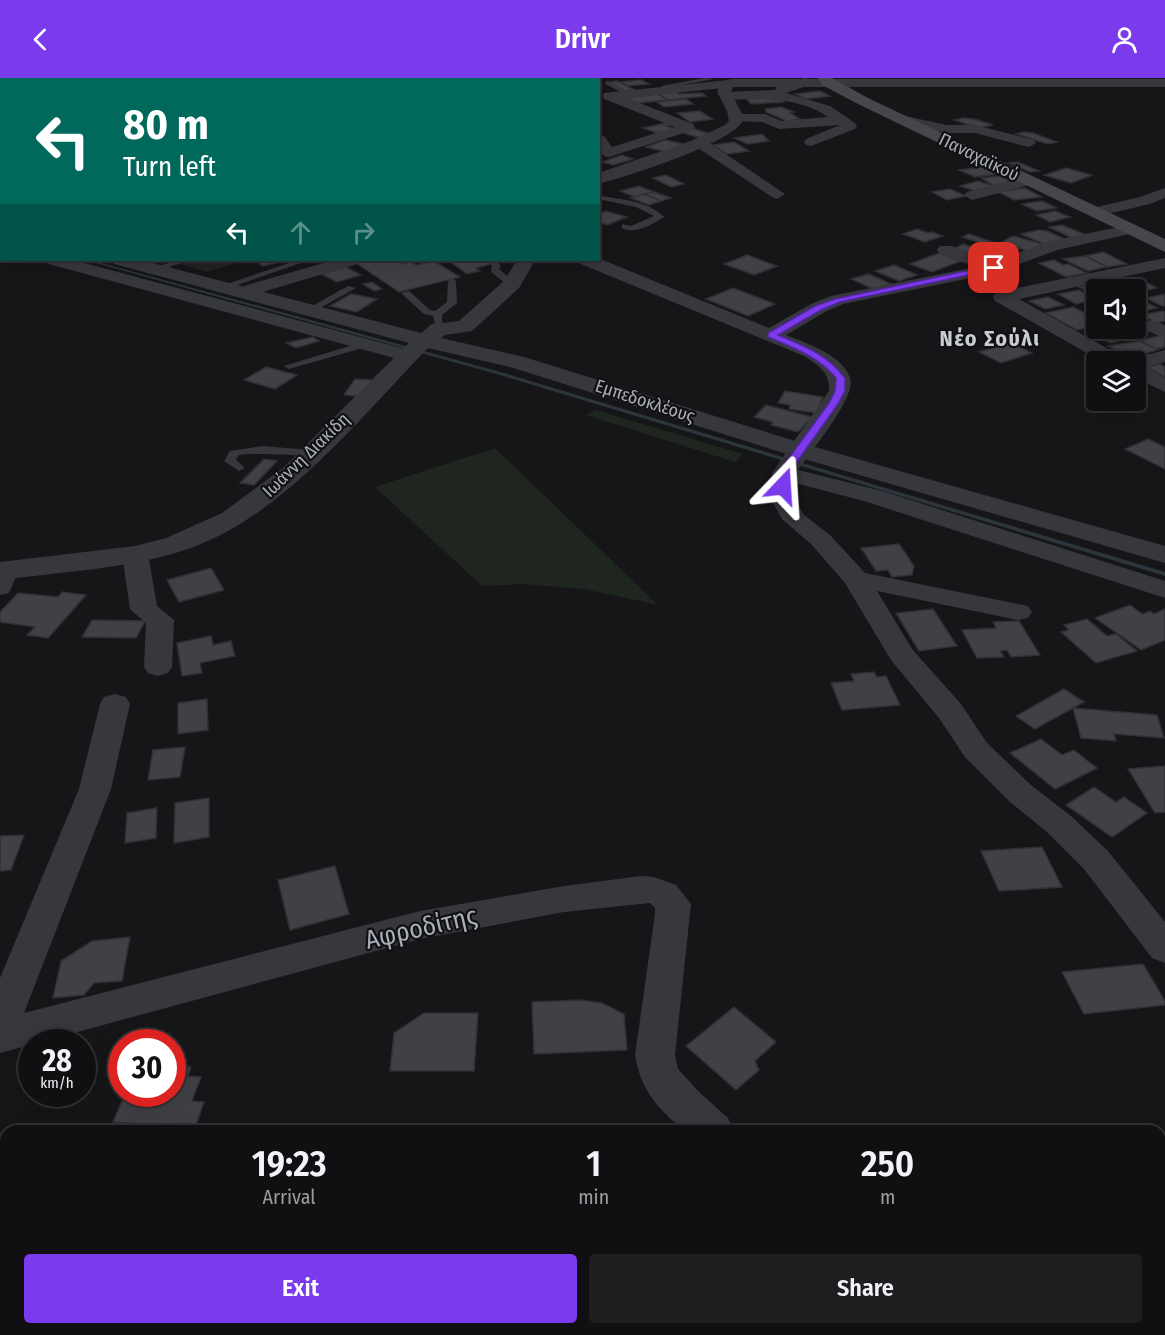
<!DOCTYPE html>
<html lang="en">
<head>
<meta charset="utf-8">
<style>
  body { margin:0; font-family:"Fira Sans Condensed",sans-serif; background:#1e1e20; color:#f1f3f6; height:100vh; display:flex; flex-direction:column; font-size:22px; white-space:nowrap }
  * { box-sizing:border-box; margin:0 }
  p { font-size:20px; color:#9c9d9f }
  .icon { flex:none; width:33px; height:33px; fill:none; stroke:currentColor; stroke-width:2; stroke-linecap:round; stroke-linejoin:round }
  .map { position:relative; flex:1; overflow:hidden }
  .details { position:absolute; left:0px; top:1047px; width:1166px; height:210px; display:flex; flex-direction:column; background:#101012; border-radius:18px 18px 0 0; box-shadow:0 6px 24px #0002,0 0 0 2px #303032 }
  .details>* { flex:none }
  .top-card { position:absolute; left:0px; top:0px; width:600px; height:183px; box-shadow:0 6px 24px #0002,0 0 0 2px #303032; background:#00695c; color:#fff; overflow:hidden }
  .controls { position:absolute; left:1086px; top:201px; display:grid; gap:12px }
  .controls a { display:grid; place-items:center; width:60px; height:60px; border-radius:6px; background:#101012; box-shadow:0 6px 24px #0002,0 0 0 2px #303032; font-size:30px }
  .speed { position:absolute; left:18px; top:951px; display:flex; gap:12px; font-size:30px; font-weight:700; text-align:center }
  .speed>* { display:grid; place-content:center; width:78px; height:78px; border-radius:50%; background:#101012; box-shadow:0 6px 24px #0002,0 0 0 2px #303032; line-height:1 }
  .speed small { font-size:15px; font-weight:400 }
  .speed .limit { border:9px solid #d22; background:#fff; color:#111 }
  .pin { position:absolute; display:grid; place-items:center; width:51px; height:51px; color:#fff; margin:-26px; border-radius:12px; box-shadow:0 3px 9px #0006 }
  .me { position:absolute; width:66px; margin:-33px; rotate:20deg; stroke-linejoin:round; filter:drop-shadow(0 0 4px #0008) }
  .turn { display:flex; align-items:center; gap:21px; height:126px; padding:0 24px; font-size:27px }
  .turn .icon { width:78px; height:78px; stroke-width:2.5 }
  .turn b { display:block; font-size:42px; line-height:51px }
  .lanes { display:flex; align-items:center; height:57px; padding:0 24px; background:#0003; justify-content:center; gap:30px; direction:ltr }
  .lanes .off { opacity:.35 }
  .eta { display:flex; justify-content:space-evenly; align-items:center; height:102px; text-align:center }
  .eta b { font-size:36px; font-weight:600; line-height:42px }
  .button { display:flex; gap:12px; margin-top:auto; padding:12px 24px }
  .button a { flex:1; height:69px; border-radius:6px; background:#7c3aed; color:#fff; font-size:24px; font-weight:600; line-height:69px; text-align:center }
  .button a+a { background:#1e1e20; color:#f1f3f6 }
  header { display:flex; justify-content:space-between; align-items:center; height:78px; padding:0 24px; background:#7c3aed; color:#fff; font-size:27px; font-weight:600 }
  .map>svg:first-child { display:block }
  .built { fill:#222225 }
  .green { fill:#1e261f }
  .lines { fill:none; stroke-linecap:round; stroke-linejoin:round }
  .stream { fill:#2c353c; fill-rule:evenodd }
  .building { fill:#404145; stroke:#303034; stroke-width:1.5 }
  .service { fill:#37383d; fill-rule:evenodd }
  .minor { fill:#37383d; fill-rule:evenodd }
  .tertiary { fill:#37383d; fill-rule:evenodd }
  .secondary { fill:#45474d; fill-rule:evenodd }
  .route { fill:#7c3aed; stroke:#51269a; stroke-width:1.5 }
  .labels { text-anchor:middle; dominant-baseline:central; stroke-width:4.5; stroke-linejoin:round; paint-order:stroke }
  .far-street-label { font-size:18px; fill:#a8adb8; stroke:#111113 }
  .far-district-label { font-size:22px; font-weight:bold; letter-spacing:1.5px; fill:#c9ccd4; stroke:#111113 }
  .near-street-label { font-size:26px; fill:#a8adb8; stroke:#111113 }
</style>
</head>
<body>
<header><svg class="icon" aria-label="back" viewBox="0 0 24 24"><path d="M15 5l-7 7 7 7"/></svg>Drivr<svg class="icon" aria-label="person" viewBox="0 0 24 24"><circle cx="12" cy="8" r="4"/><path d="M4 21q1-7 8-7t8 7"/></svg></header>
<div class="map">
<svg width="1165" height="1257" viewBox="0 0 1165 1257">
  <rect width="100%" height="100%" fill="#161618"/>
  <polygon class="built" points="167,182 248,182 207,194"/>
  <g class="green">
    <polygon points="596,332 743,376 735,384 586,337"/>
    <polygon points="495,370 658,527 584,511 523,506 482,508 375,409"/>
  </g>
  <g class="lines">
    <g class="stream">
      <rect x="0" y="158" width="2" height="2"/>
      <polygon points="85,182 91,182 504,295 1165,494 1165,498 500,297"/>
    </g>
  </g>
  <g class="building">
    <polygon points="641,2 649,6 627,8 620,4"/>
    <polygon points="617,3 635,12 625,13 607,4"/>
    <polygon points="820,13 830,18 806,21 795,16"/>
    <polygon points="676,14 679,16 702,15 706,18 668,22 658,16"/>
    <polygon points="658,16 668,22 629,26 624,20"/>
    <polygon points="745,19 779,19 784,24 751,26"/>
    <polygon points="686,21 693,26 664,29 657,24"/>
    <polygon points="781,29 794,34 790,35 800,41 787,43 766,34 766,31"/>
    <polygon points="699,33 713,41 690,44 677,35"/>
    <polygon points="963,40 974,41 993,47 978,50 954,42"/>
    <polygon points="666,45 671,47 666,48 675,51 657,55 643,50"/>
    <polygon points="694,51 715,57 704,61 683,55"/>
    <polygon points="1024,54 1033,55 1057,64 1048,66 1016,56"/>
    <polygon points="762,56 769,63 748,66 734,60"/>
    <polygon points="665,62 684,66 665,74 646,69"/>
    <polygon points="734,64 749,73 727,76 713,67"/>
    <polygon points="622,77 633,81 613,87 602,84"/>
    <polygon points="1018,84 1039,93 1030,94 1009,85"/>
    <polygon points="982,89 997,96 975,99 959,92"/>
    <polygon points="1066,90 1092,97 1071,105 1044,97"/>
    <polygon points="666,97 684,106 671,109 653,100"/>
    <polygon points="1000,98 1012,104 993,107 981,100"/>
    <polygon points="978,103 993,108 975,113 960,108"/>
    <polygon points="639,108 654,114 635,119 620,113"/>
    <polygon points="1025,110 1042,119 1014,122 998,114"/>
    <polygon points="950,111 966,118 947,122 932,114"/>
    <polygon points="654,114 671,120 661,123 644,116"/>
    <polygon points="644,116 661,123 649,127 631,120"/>
    <polygon points="1042,123 1057,130 1037,133 1022,126"/>
    <polygon points="606,133 627,139 607,147 598,144 598,136"/>
    <polygon points="1055,133 1070,139 1050,144 1036,137"/>
    <polygon points="1062,147 1086,157 1072,160 1049,149"/>
    <polygon points="917,151 928,155 932,154 943,158 925,164 903,156"/>
    <polygon points="1039,152 1047,153 1065,161 1044,166 1021,156"/>
    <polygon points="969,156 993,164 986,167 962,159"/>
    <polygon points="1013,158 1042,166 1029,173 1000,165"/>
    <polygon points="963,166 979,171 967,177 951,172"/>
    <polygon points="1103,174 1127,186 1107,189 1085,178"/>
    <polygon points="939,175 961,183 932,194 910,186"/>
    <polygon points="747,177 777,188 754,197 724,186"/>
    <polygon points="1085,178 1107,189 1088,193 1063,181"/>
    <polygon points="264,182 287,182 263,188 256,183"/>
    <polygon points="358,182 396,182 403,186 411,184 416,187 434,183 460,199 399,214 353,183"/>
    <polygon points="448,182 486,182 491,186 476,190 480,193 467,196"/>
    <polygon points="1054,182 1063,187 1068,186 1087,195 1066,199 1039,185"/>
    <polygon points="894,187 917,197 899,203 875,193"/>
    <polygon points="346,189 361,197 337,204 321,196"/>
    <polygon points="869,196 891,206 873,211 851,201"/>
    <polygon points="1136,199 1157,210 1136,214 1136,212 1130,212 1114,203"/>
    <polygon points="372,204 382,211 374,213 363,206"/>
    <polygon points="1108,205 1120,212 1096,212 1096,218 1079,209"/>
    <polygon points="733,210 775,226 748,238 706,221"/>
    <polygon points="1079,212 1096,221 1076,226 1058,216"/>
    <polygon points="351,216 377,221 357,234 330,228"/>
    <polygon points="1165,216 1165,228 1162,228 1146,220"/>
    <polygon points="1048,219 1064,227 1045,231 1029,223"/>
    <polygon points="1136,219 1157,230 1136,234"/>
    <polygon points="1073,229 1096,241 1096,248 1077,252 1046,235"/>
    <polygon points="1162,233 1165,234 1165,243 1156,245 1142,237"/>
    <polygon points="1139,240 1149,245 1142,247 1151,251 1128,256 1117,250 1136,250 1136,241"/>
    <polygon points="1096,248 1096,250 1117,250 1134,259 1111,265 1084,251"/>
    <polygon points="1161,257 1165,259 1165,269 1156,271 1140,263"/>
    <polygon points="313,259 319,263 296,270 286,265"/>
    <polygon points="1140,263 1158,272 1130,279 1108,268"/>
    <polygon points="1010,264 1032,275 1001,285 979,274"/>
    <polygon points="1160,286 1165,289 1165,299 1146,289"/>
    <polygon points="266,289 297,297 275,311 244,302"/>
    <polygon points="355,301 374,302 363,319 344,317"/>
    <polygon points="785,313 823,319 816,335 789,331 790,327 778,325"/>
    <polygon points="766,327 812,339 798,354 771,347 773,344 754,339"/>
    <polygon points="1148,361 1165,369 1165,391 1125,371"/>
    <polygon points="264,381 277,383 254,407 240,405"/>
    <polygon points="899,466 914,488 912,497 892,499 888,492 876,493 861,470"/>
    <polygon points="211,490 224,512 179,524 167,502"/>
    <polygon points="62,514 86,517 48,560 27,557 35,549 0,544 0,534 18,515 58,519"/>
    <polygon points="1130,527 1142,536 1150,533 1154,536 1165,531 1165,562 1141,572 1095,540"/>
    <polygon points="933,531 957,568 919,573 896,535"/>
    <polygon points="1087,541 1107,558 1116,556 1137,573 1096,585 1061,554 1069,552 1064,547"/>
    <polygon points="92,542 145,543 136,560 82,559"/>
    <polygon points="1019,543 1040,577 1011,579 1007,572 1000,573 1004,579 977,580 962,552 996,550 993,544"/>
    <polygon points="211,558 213,567 231,563 235,578 200,585 202,595 182,598 177,565"/>
    <polygon points="874,594 877,599 886,598 900,627 842,632 831,605 854,603 851,596"/>
    <polygon points="1064,611 1084,624 1035,651 1016,638"/>
    <polygon points="207,621 208,652 178,656 178,625"/>
    <polygon points="1073,630 1157,637 1164,660 1114,656 1116,663 1081,660"/>
    <polygon points="1041,661 1062,677 1074,672 1097,690 1055,711 1010,675"/>
    <polygon points="185,669 180,699 148,702 153,672"/>
    <polygon points="1165,688 1165,734 1155,735 1128,691"/>
    <polygon points="1094,709 1116,724 1124,719 1147,735 1112,759 1066,727"/>
    <polygon points="209,720 209,759 174,765 175,725"/>
    <polygon points="157,730 156,760 125,765 127,735"/>
    <polygon points="24,757 11,792 0,793 0,758"/>
    <polygon points="1042,769 1062,809 999,813 981,773"/>
    <polygon points="335,788 349,836 290,852 278,802"/>
    <polygon points="130,859 122,903 94,905 84,917 53,920 61,883 92,863"/>
    <polygon points="1143,886 1165,923 1165,927 1084,936 1062,894"/>
    <polygon points="580,922 602,925 624,936 627,972 534,976 532,924"/>
    <polygon points="734,929 776,964 755,983 759,992 736,1012 686,968"/>
    <polygon points="424,935 478,935 474,993 390,993 394,955"/>
    <polygon points="172,988 191,989 188,998 201,999 192,1023 204,1024 195,1050 113,1044 125,1016 172,1016"/>
    <rect x="0" y="1087" width="6" height="67"/>
    <polygon points="303,1251 403,1251 402,1257 301,1257"/>
    <polygon points="420,1251 483,1251 482,1257 419,1257"/>
    <polygon points="530,1251 558,1251 570,1257 527,1257"/>
  </g>
  <g class="lines">
    <g class="service">
      <polygon points="705,0 714,1 670,9 672,11 669,13 661,8"/>
      <polygon points="607,3 631,15 632,16 627,17 605,6"/>
      <path d="M598 117C621 122 647 122 664 139 654 146 633 157 622 150V146L631 148 654 138 636 129 598 121Z"/>
      <polygon points="178,182 190,182 154,194 150,191"/>
      <polygon points="298,182 309,182 226,211 218,209"/>
      <polygon points="487,182 495,182 501,188 499,191 515,204 515,208 509,208 491,194 492,188"/>
      <polygon points="452,200 456,203 457,225 442,237 443,253 437,253 433,238 424,236 401,215 409,213 430,232 435,233 447,224 448,203"/>
      <polygon points="348,208 356,210 313,234 305,232"/>
      <polygon points="363,264 366,265 366,269 289,291 284,288"/>
      <path d="M262 368 310 372 316 375C310 380 255 374 239 377L236 382 245 390 239 393 224 383 230 373Z"/>
    </g>
    <g class="minor">
      <polygon points="500,0 517,0 518,2 501,2"/>
      <path d="M805 0 809 1 811 4 809 7 786 15 830 28 855 45 857 48 855 51 811 68 806 67 804 64 806 61 840 47 779 51 762 44 736 43 729 39 731 36H765L781 43 828 39C798 18 759 21 725 22L719 18 725 14 775 12 777 9Z"/>
      <polygon points="728,2 734,6 732,9 627,20 693,46 695,49 693,52 609,79 604,78 598,70 598,57 604,58 612,69 675,49 604,21 603,18 604,15"/>
      <rect x="0" y="6" width="2" height="8"/>
      <polygon points="900,37 947,47 975,47 1034,62 1036,65 1029,69 975,55 946,55 895,44 893,41 895,38"/>
      <polygon points="700,61 705,62 785,116 777,121 772,119 695,68 693,65 695,62"/>
      <rect x="0" y="89" width="2" height="8"/>
      <polygon points="1028,98 1036,103 1033,106 972,122 964,117 967,114"/>
      <polygon points="1165,110 1165,120 1150,126 1094,139 1086,134 1088,131 1140,119"/>
      <path d="M1133 146 1141 151 1139 154 1057 172 995 195 843 226 825 234 786 257C806 265 843 277 850 300 857 319 810 374 798 392L882 413 1165 503V520L864 423 795 405V421L804 437 830 457 865 495 1028 528 1032 534 1028 540 1018 542 877 513 912 571 961 626 987 665 1031 707 1072 739 1108 773 1165 844V885L1152 880 1084 791 1048 755 1009 723 965 679 939 640 891 582 845 505 812 467 782 441 771 421 772 395 829 313C830 294 819 288 804 278L581 186 578 182 598 180 769 250 811 226 831 218 976 189 940 176 937 172 940 168H952L995 184 1046 164Z"/>
      <rect x="0" y="162" width="2" height="11"/>
      <polygon points="1165,180 1165,190 1019,221 1128,282 1165,272 1165,284 1145,289 1165,300 1165,314 1136,300 1136,284 1103,284 995,223 993,219 995,215 1002,213"/>
      <polygon points="46,182 73,182 416,274 419,278 416,282 409,284 49,186"/>
      <polygon points="334,182 360,182 357,186 249,218 237,218 234,214 237,210"/>
      <polygon points="1152,242 1165,247 1165,260 1145,252 1142,248 1145,244"/>
      <polygon points="135,468 144,471 148,476 157,528 174,542 172,589 168,595 158,598 148,595 144,589 146,545 130,531 122,476 126,471"/>
      <polygon points="6,484 15,486 19,492 9,515 0,517 0,486"/>
      <path d="M115 616 126 619 130 626 111 711 24 935 420 833 564 808 641 798 654 799 676 807 691 826 675 977 678 991 700 1015 728 1040 734 1053H684C657 1029 641 1013 635 977L655 836V830L650 825 564 834 420 861 0 975V900L79 711 100 626 104 619Z"/>
      <polygon points="846,1251 894,1251 895,1257 847,1257"/>
    </g>
    <g class="tertiary">
      <path d="M731 1H1165V9H733L731 14 744 40C740 63 623 100 598 106V95L691 63 725 47 729 43 727 33 717 14 721 4Z"/>
      <rect x="0" y="143" width="2" height="10"/>
      <path d="M112 182H141L421 255 432 246 459 243 504 203 517 182H535L519 210 472 253 445 257 441 260 524 279 808 367 1165 468V485L790 377 510 289 428 270C360 340 279 442 185 472 126 491 61 494 0 502V484L135 468 166 460 222 435 283 390 409 265 114 186Z"/>
    </g>
    <g class="secondary">
      <polygon points="63,0 77,0 63,2"/>
      <polygon points="818,0 832,0 868,20 1165,161 1165,174 858,26 822,7"/>
      <polygon points="0,34 2,34 0,43"/>
      <polygon points="0,1213 6,1214 6,1251 27,1251 25,1257 0,1257"/>
      <polygon points="55,1251 147,1251 149,1257 57,1257"/>
    </g>
  </g>
  <path class="route" d="M994 187 999 190 997 191 840 224 821 232 778 257C804 268 827 276 845 300V313L838 326 794 388 790 395 787 411H779V395L783 388 829 325 835 313 836 300C817 278 794 270 768 259V255L815 228 835 221Z"/>
  <g class="labels">
    <g class="far-street-label">
      <text transform="translate(979 79) rotate(26)">Παναχαϊκού</text>
      <text transform="translate(645 323) rotate(18)">Εμπεδοκλέους</text>
      <text transform="translate(306 377) rotate(-44)">Ιωάννη Διακίδη</text>
    </g>
    <g class="far-district-label">
      <text x="990" y="260">Νέο Σούλι</text>
    </g>
    <g class="near-street-label">
      <text transform="translate(421 850) rotate(-13)">Αφροδίτης</text>
    </g>
  </g>
</svg>
<div class="controls">
<a><svg class="icon" aria-label="sound" viewBox="0 0 24 24"><path d="M4 9h4l5-4v14l-5-4H4zM17 9q2 3 0 6"/></svg></a>
<a><svg class="icon" aria-label="layers" viewBox="0 0 24 24"><path d="M12 4l9 5-9 5-9-5zM3 14l9 5 9-5"/></svg></a>
</div>
<div class="speed"><div>28<small>km/h</small></div><div class="limit">30</div></div>
<div class="pin" style="left:994px;top:190px;background:#d93025"><svg class="icon" aria-label="arrive" viewBox="0 0 24 24"><path d="M6 21V4h12l-3 4 3 4H6"/></svg></div>
<svg class="me" style="left:783px;top:408px" viewBox="-20 -20 40 40"><path d="M0-17L14 15 0 8-14 15z" fill="#7c3aed" stroke="#fff" stroke-width="4"/></svg>
<div class="top-card">
<div class="turn"><svg class="icon" aria-label="left" viewBox="0 0 24 24"><path d="M17 20v-9H6M10 6l-5 5 5 5"/></svg><div><b>80 m</b>Turn left</div></div>
<div class="lanes"><svg class="icon" aria-label="left" viewBox="0 0 24 24"><path d="M17 20v-9H6M10 6l-5 5 5 5"/></svg><svg class="icon off" aria-label="ahead" viewBox="0 0 24 24"><path d="M12 20V5M6 11l6-6 6 6"/></svg><svg class="icon off" aria-label="right" viewBox="0 0 24 24"><path d="M7 20v-9h11M14 6l5 5-5 5"/></svg></div>
</div>
<section class="details">
<div class="eta">
<div><b>19:23</b><p>Arrival</p></div>
<div><b>1</b><p>min</p></div>
<div><b>250</b><p>m</p></div>
</div>
<div class="button"><a>Exit</a><a>Share</a></div>
</section>
</div>
</body>
</html>
